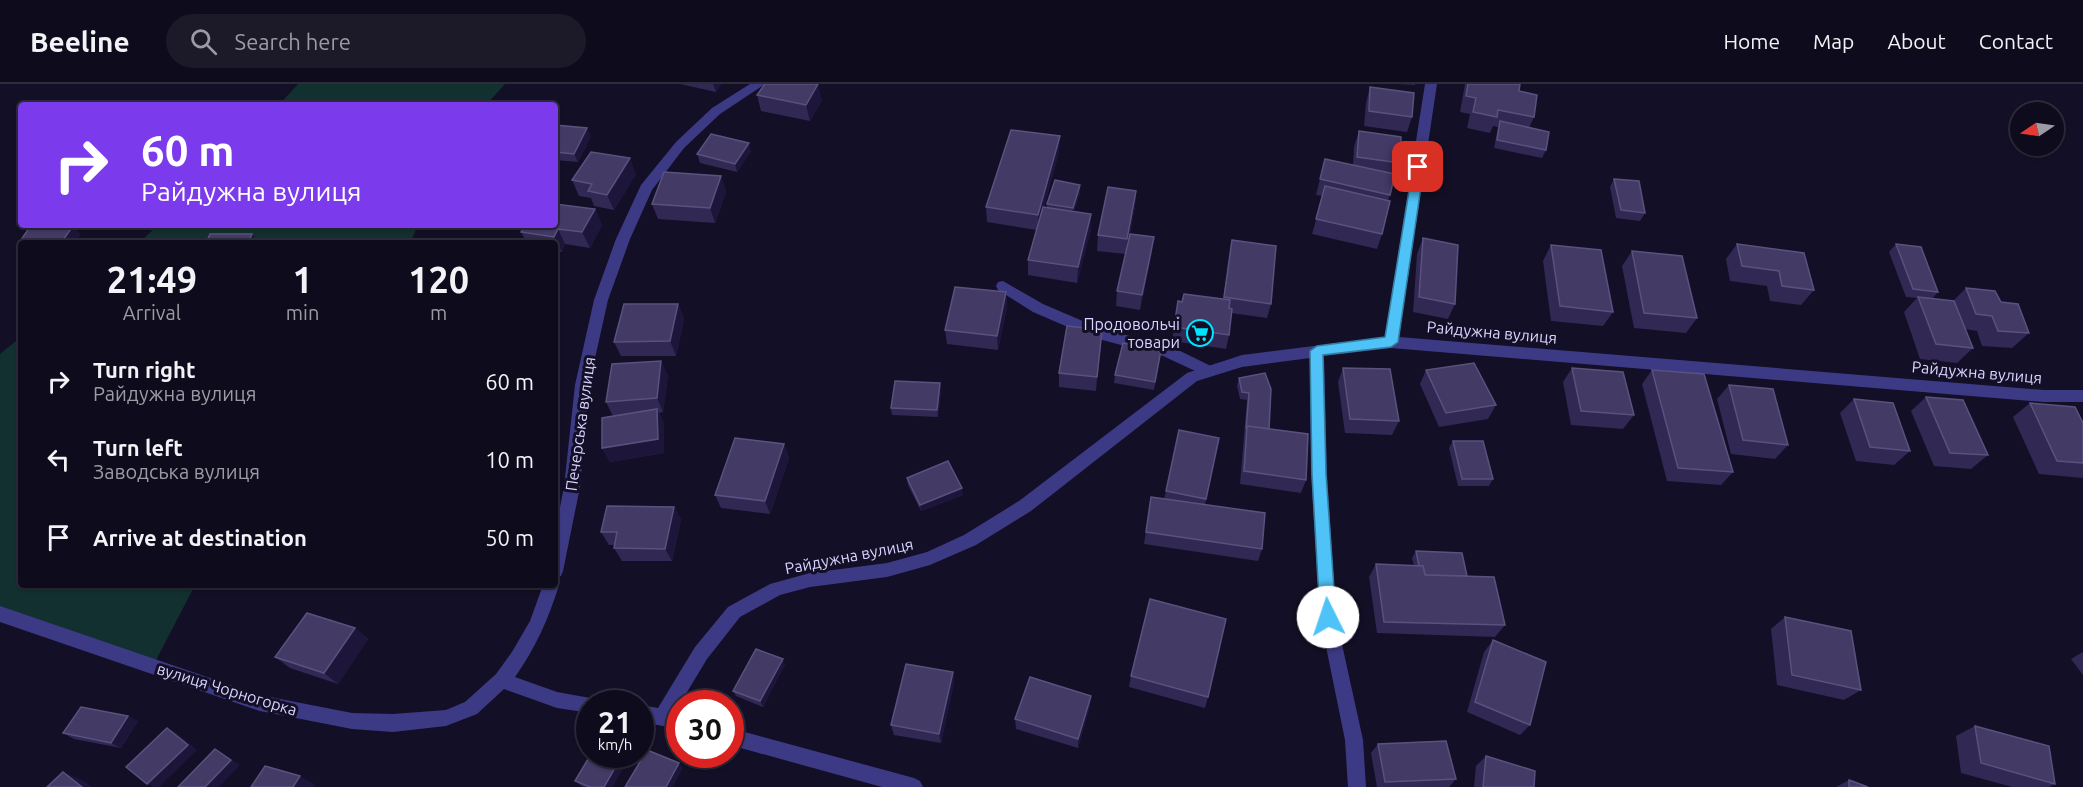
<!DOCTYPE html>
<html lang="en">
<head>
<meta charset="utf-8">
<style>
  body { margin:0; font-family:Ubuntu,sans-serif; background:#1c1929; color:#f1f3f6; height:100vh; display:flex; flex-direction:column; font-size:22px; white-space:nowrap }
  * { box-sizing:border-box; margin:0 }
  p { font-size:20px; color:#9b9ba3 }
  .icon { flex:none; width:33px; height:33px; fill:none; stroke:currentColor; stroke-width:2; stroke-linecap:round; stroke-linejoin:round }
  .map { position:relative; flex:1; overflow:hidden }
  .panel { position:absolute; left:18px; top:156px; width:540px; height:348px; display:flex; flex-direction:column; background:#0e0b1c; border-radius:6px; box-shadow:0 2px 4px #0004,0 0 0 2px #2e2b3b }
  .panel>* { flex:none }
  .banner { position:absolute; left:18px; top:18px; width:540px; height:126px; border-radius:6px; box-shadow:0 2px 4px #0004,0 0 0 2px #2e2b3b; background:#7c3aed; color:#fff; overflow:hidden }
  .needle { width:39px; rotate:257deg }
  .buttons { position:absolute; left:2010px; top:18px; display:grid; gap:12px }
  .buttons a { display:grid; place-items:center; width:54px; height:54px; border-radius:50%; background:#0e0b1c; box-shadow:0 2px 4px #0004,0 0 0 2px #2e2b3b; font-size:30px }
  .speed { position:absolute; left:576px; top:606px; display:flex; gap:12px; font-size:30px; font-weight:700; text-align:center }
  .speed>* { display:grid; place-content:center; width:78px; height:78px; border-radius:50%; background:#0e0b1c; box-shadow:0 2px 4px #0004,0 0 0 2px #2e2b3b; line-height:1 }
  .speed small { font-size:15px; font-weight:400 }
  .speed .limit { border:9px solid #d22; background:#fff; color:#111 }
  .pin { position:absolute; display:grid; place-items:center; width:51px; height:51px; color:#fff; margin:-26px; border-radius:12px; box-shadow:0 3px 9px #0006 }
  .me { position:absolute; width:66px; margin:-33px; rotate:356deg; stroke-linejoin:round; filter:drop-shadow(0 0 4px #0008) }
  .turn { display:flex; align-items:center; gap:21px; height:126px; padding:0 24px; font-size:27px }
  .turn .icon { width:78px; height:78px; stroke-width:2.5 }
  .turn b { display:block; font-size:42px; line-height:51px }
  .eta { display:flex; justify-content:space-evenly; align-items:center; height:102px; text-align:center }
  .eta b { font-size:36px; font-weight:700; line-height:42px }
  ul { padding:0; list-style:none }
  li { display:flex; align-items:center; gap:18px; height:78px; padding:0 24px }
  li div { flex:1 }
  li b { display:block; font-size:22px }
  li em { font-style:normal }
  header { display:flex; align-items:center; gap:36px; box-sizing:border-box; height:84px; padding:0 30px; background:#0e0b1c; border-bottom:2px solid #2e2b3b }
  header strong { font-size:28px }
  nav { display:flex; gap:33px; margin-inline-start:auto; font-size:21px }
  .search { width:420px; height:54px; background:#1c1929; display:flex; align-items:center; gap:15px; box-sizing:border-box; padding:0 21px; border-radius:33px; color:#9b9ba3; font-size:22px }
  .map>svg:first-child { display:block }
  .green { fill:#12302f }
  .lines { fill:none; stroke-linecap:round; stroke-linejoin:round }
  .service { fill:#3d3a85; fill-rule:evenodd }
  .minor { fill:#3d3a85; fill-rule:evenodd }
  .wall { fill:#312854 }
  .shaded-wall { fill:#1d163a }
  .building { fill:#433a66; stroke:#5a527e; stroke-width:1.5 }
  .route { fill:#4fc3f7; stroke:#337fa1; stroke-width:1.5 }
  .labels { text-anchor:middle; dominant-baseline:central; stroke-width:6; stroke-linejoin:round; paint-order:stroke }
  .poi-label { font-size:16px; fill:#d9d4ff; stroke:#130f26; text-anchor:end }
  .street-label { font-size:16px; fill:#d9d4ff; stroke:#130f26 }
</style>
</head>
<body>
<header>
<strong>Beeline</strong>
<div class="search"><svg class="icon" aria-label="search" viewBox="0 0 24 24"><circle cx="10" cy="10" r="6"/><path d="M15 15l6 6"/></svg>Search here</div>
<nav><a>Home</a><a>Map</a><a>About</a><a>Contact</a></nav>
</header>
<div class="map">
<svg width="2083" height="703" viewBox="0 0 2083 703">
  <rect width="100%" height="100%" fill="#130f26"/>
  <g class="green">
    <polygon points="298,0 505,0 486,21 279,21"/>
    <polygon points="158,141 418,141 410,159 139,159"/>
    <polygon points="21,253 21,501 195,501 153,582 0,530 0,270"/>
  </g>
  <g class="lines">
    <polygon class="service" points="1003,197 1043,220 1099,244 1172,263 1213,283 1215,287 1213,291 1208,293 1163,272 1091,253 1033,228 998,206 996,202 998,198"/>
    <g class="minor">
      <polygon points="750,0 765,0 720,30 684,64 652,106 630,155 608,216 589,301 580,403 563,487 561,492 555,494 555,448 564,403 575,301 594,216 616,155 641,101 676,58 712,24"/>
      <polygon points="1425,0 1437,0 1399,253 2044,306 2083,306 2083,318 2044,318 1391,264 1324,272 1327,390 1336,533 1363,656 1366,703 1348,703 1345,656 1320,533 1311,390 1310,274 1242,283 1197,297 1031,427 976,461 930,481 887,493 810,503 780,511 740,533 707,575 675,628 680,628 680,645 640,638 640,621 658,624 695,563 728,523 770,500 810,489 887,479 927,468 964,451 1019,417 1187,289 1242,271 1385,253"/>
      <path d="M555 495 559 501C549 534 535 565 515 593L557 608 596 615 598 620H590V629L557 624 504 605 477 630 446 642 393 648 352 645 260 627 0 538V522L260 611 352 629 393 630 446 626 465 618 496 590 512 568 530 537 543 501H555Z"/>
      <polygon points="730,644 914,694 920,697 923,703 882,703 730,661"/>
    </g>
  </g>
  <g class="wall">
    <polygon points="680,0 721,0 716,8"/>
    <polygon points="1398,0 1415,0 1415,1"/>
    <polygon points="1465,0 1520,0 1519,7 1534,33 1529,44 1546,66 1542,74 1494,64 1498,43 1493,42 1490,49 1467,44 1470,30 1460,28"/>
    <polygon points="1370,3 1412,33 1407,48 1364,42 1366,19"/>
    <polygon points="757,11 822,16 810,37 761,27"/>
    <polygon points="555,41 591,52 578,78 555,76"/>
    <polygon points="1359,47 1400,79 1394,94 1388,117 1382,150 1377,165 1312,150 1323,112 1316,111 1325,75 1353,81 1354,63"/>
    <polygon points="751,67 737,88 700,79 697,70"/>
    <polygon points="1059,68 1044,123 1047,123 1047,120 1080,109 1074,127 1091,130 1091,145 1077,199 1028,191 1028,176 1036,146 987,138 986,123"/>
    <polygon points="636,90 614,126 594,122 591,114 579,112 572,96"/>
    <polygon points="721,92 726,108 715,139 658,135 652,120"/>
    <polygon points="1614,95 1645,129 1640,137 1616,134 1610,103"/>
    <polygon points="1136,107 1135,122 1128,161 1152,168 1140,226 1116,222 1117,207 1126,170 1097,167 1098,151"/>
    <polygon points="595,125 602,141 590,164 565,160 562,168 555,167 555,159 527,159 521,148"/>
    <polygon points="1423,154 1455,220 1448,235 1413,228 1417,170"/>
    <polygon points="1232,156 1271,220 1267,234 1231,229 1229,251 1226,265 1172,257 1178,217 1223,215"/>
    <polygon points="1737,160 1814,206 1801,221 1770,217 1767,202 1730,197 1726,175"/>
    <polygon points="1896,160 1938,208 1932,215 1953,217 1966,204 2001,218 2029,249 2012,264 1982,262 1977,247 1965,245 1973,264 1957,279 1920,275 1904,228 1917,214 1906,213 1889,168"/>
    <polygon points="1551,161 1613,228 1603,242 1551,237 1543,177"/>
    <polygon points="1632,167 1697,234 1686,249 1634,244 1622,182"/>
    <polygon points="1006,208 1007,223 998,266 947,260 945,246"/>
    <polygon points="678,220 684,235 676,272 621,272 614,258"/>
    <polygon points="1101,260 1096,307 1059,303 1059,289"/>
    <polygon points="1161,266 1154,306 1114,299 1115,291"/>
    <polygon points="1343,284 1399,337 1392,351 1345,349 1338,298"/>
    <polygon points="1572,284 1634,331 1623,345 1571,341 1563,298"/>
    <polygon points="1426,286 1496,321 1488,335 1439,343 1420,300"/>
    <polygon points="1652,286 1733,388 1721,401 1667,397 1642,300"/>
    <polygon points="1265,289 1269,345 1306,396 1301,409 1240,400 1247,316 1240,315 1237,302 1239,294"/>
    <polygon points="668,291 663,328 659,329 664,339 664,369 610,378 602,364 613,332 606,318"/>
    <polygon points="1729,301 1788,361 1775,375 1731,370 1717,315"/>
    <polygon points="941,307 938,333 892,331 891,324"/>
    <polygon points="1926,313 1988,371 1971,385 1934,382 1911,327"/>
    <polygon points="1854,315 1910,367 1894,381 1856,377 1840,329"/>
    <polygon points="2030,319 2083,339 2083,394 2039,390 2013,333"/>
    <polygon points="1219,354 1205,421 1262,465 1258,477 1144,460 1151,413 1164,415 1166,407"/>
    <polygon points="1453,357 1493,395 1489,402 1458,402 1449,364"/>
    <polygon points="784,360 789,374 770,430 721,424 715,411"/>
    <polygon points="907,394 963,411 921,427 908,401"/>
    <polygon points="674,423 681,436 672,477 622,477 614,464 615,461 609,461 601,448"/>
    <polygon points="1416,467 1467,492 1505,541 1495,553 1377,549 1369,493 1376,480 1414,482 1412,474"/>
    <polygon points="1785,533 1861,606 1844,616 1777,601 1771,545"/>
    <polygon points="355,544 368,555 338,600 290,584 275,573"/>
    <polygon points="1493,556 1530,641 1520,651 1467,628 1484,568"/>
    <polygon points="2083,568 2083,591 2071,575"/>
    <polygon points="785,580 763,623 736,612 733,607"/>
    <polygon points="953,588 954,599 941,659 894,651 891,641"/>
    <polygon points="1131,592 1208,613 1205,624 1129,603"/>
    <polygon points="1090,622 1078,664 1016,645 1015,635"/>
    <polygon points="138,637 121,664 74,655 63,649"/>
    <polygon points="1975,642 2055,700 2049,703 2012,703 1961,689 1956,652"/>
    <polygon points="1378,660 1456,695 1449,703 1377,703 1371,669"/>
    <polygon points="591,670 631,670 612,703 583,703 575,697"/>
    <polygon points="1486,672 1534,703 1474,703 1476,682"/>
    <polygon points="1849,696 1868,703 1836,703"/>
  </g>
  <g class="shaded-wall">
    <polygon points="713,0 721,0 716,8"/>
    <polygon points="818,0 822,16 810,37 806,21"/>
    <polygon points="587,44 591,52 578,78 574,70"/>
    <polygon points="1060,52 1059,68 1038,146 1038,131"/>
    <polygon points="749,59 751,67 737,88 735,80"/>
    <polygon points="630,74 636,90 614,126 607,111"/>
    <polygon points="721,92 726,108 715,139 710,124"/>
    <polygon points="1080,101 1080,109 1072,132 1073,124"/>
    <polygon points="1136,107 1135,122 1126,170 1127,155"/>
    <polygon points="595,125 602,141 590,164 582,148"/>
    <polygon points="1091,130 1091,145 1077,199 1078,183"/>
    <polygon points="73,142 81,151 75,159 61,159"/>
    <polygon points="558,145 565,160 562,168 554,153"/>
    <polygon points="252,150 259,158 258,159 248,159"/>
    <polygon points="1154,153 1152,168 1140,226 1142,211"/>
    <polygon points="1006,208 1007,223 998,266 997,252"/>
    <polygon points="678,220 684,235 676,272 670,257"/>
    <polygon points="1102,246 1101,260 1096,307 1097,293"/>
    <polygon points="661,277 668,291 663,328 657,314"/>
    <polygon points="940,299 941,307 938,333 937,326"/>
    <polygon points="555,324 560,332 555,350"/>
    <polygon points="657,325 664,339 664,369 610,378 602,364"/>
    <polygon points="784,360 789,374 770,430 765,417"/>
    <polygon points="962,404 963,411 921,427 920,421"/>
    <polygon points="674,423 681,436 672,477 665,465"/>
    <polygon points="355,544 368,555 338,600 324,589"/>
    <polygon points="783,575 785,580 763,623 760,617"/>
    <polygon points="953,588 954,599 941,659 939,650"/>
    <polygon points="1091,612 1090,622 1078,664 1078,655"/>
    <polygon points="128,632 138,637 121,664 111,659"/>
    <polygon points="167,644 177,649 197,666 159,703 153,703 147,700"/>
    <polygon points="215,665 240,681 219,703 205,703"/>
    <polygon points="623,670 631,670 612,703 604,703"/>
    <polygon points="679,679 683,684 673,703 666,703"/>
    <polygon points="63,688 84,697 92,703 82,703"/>
    <polygon points="300,692 316,701 314,703 293,703"/>
  </g>
  <g class="building">
    <polygon points="765,0 818,0 806,21 757,11"/>
    <polygon points="1468,0 1520,0 1519,7 1537,11 1534,33 1498,26 1497,33 1473,28 1476,14 1466,12"/>
    <polygon points="1370,3 1414,9 1412,33 1369,27"/>
    <polygon points="1500,37 1549,48 1546,66 1497,56"/>
    <polygon points="555,41 587,44 574,70 555,68"/>
    <polygon points="1011,46 1060,52 1038,131 986,123"/>
    <polygon points="1359,47 1401,53 1400,79 1357,73"/>
    <polygon points="711,50 749,59 735,80 697,70"/>
    <polygon points="591,68 630,74 607,111 588,107 592,100 572,96"/>
    <polygon points="1325,75 1395,90 1390,111 1320,95"/>
    <polygon points="664,88 721,92 710,124 652,120"/>
    <polygon points="1614,95 1639,97 1645,129 1621,126"/>
    <polygon points="1055,96 1080,101 1073,124 1047,120"/>
    <polygon points="1325,102 1390,117 1382,150 1316,135"/>
    <polygon points="1108,103 1136,107 1127,155 1098,151"/>
    <polygon points="555,120 595,125 582,148 558,145 554,153 521,148 526,141 555,141"/>
    <polygon points="1043,123 1091,130 1078,183 1028,176"/>
    <polygon points="31,141 73,142 61,159 19,159"/>
    <polygon points="210,150 252,150 248,159 206,159"/>
    <polygon points="1130,150 1154,153 1142,211 1117,207"/>
    <polygon points="1423,154 1458,161 1455,220 1419,213"/>
    <polygon points="1232,156 1276,162 1271,220 1224,213"/>
    <polygon points="1737,160 1804,169 1814,206 1782,202 1779,187 1742,182"/>
    <polygon points="1896,160 1921,163 1938,208 1913,205"/>
    <polygon points="1551,161 1601,166 1613,228 1560,222"/>
    <polygon points="1632,167 1682,172 1697,234 1644,229"/>
    <polygon points="955,203 1006,208 997,252 945,246"/>
    <polygon points="1966,204 1995,207 2001,218 2018,220 2029,249 1998,247 1992,232 1976,230"/>
    <polygon points="1184,210 1230,216 1229,224 1232,225 1229,251 1174,243 1178,217 1182,218"/>
    <polygon points="1918,213 1954,217 1973,264 1936,260"/>
    <polygon points="624,220 678,220 670,257 614,258"/>
    <polygon points="1067,242 1102,246 1097,293 1059,289"/>
    <polygon points="1123,259 1161,266 1155,298 1115,291"/>
    <polygon points="661,277 657,314 606,318 612,280"/>
    <polygon points="1474,279 1496,321 1446,329 1426,286"/>
    <polygon points="1343,284 1390,285 1399,337 1350,335"/>
    <polygon points="1572,284 1623,288 1634,331 1581,327"/>
    <polygon points="1652,286 1704,290 1733,388 1678,384"/>
    <polygon points="1265,289 1271,305 1269,345 1247,342 1246,345 1249,309 1242,308 1239,294"/>
    <polygon points="895,297 940,299 937,326 891,324"/>
    <polygon points="1729,301 1773,305 1788,361 1743,356"/>
    <polygon points="1926,313 1963,316 1988,371 1950,369"/>
    <polygon points="1854,315 1893,319 1910,367 1870,363"/>
    <polygon points="2030,319 2075,323 2083,339 2083,379 2057,377"/>
    <polygon points="657,325 658,355 602,364 602,334"/>
    <polygon points="1247,342 1308,350 1306,396 1244,387"/>
    <polygon points="1179,346 1219,354 1206,415 1166,407"/>
    <polygon points="735,354 784,360 765,417 715,411"/>
    <polygon points="1453,357 1483,357 1493,395 1462,395"/>
    <polygon points="948,377 962,404 920,421 907,394"/>
    <polygon points="1151,413 1265,429 1262,465 1146,448"/>
    <polygon points="607,422 674,423 665,465 614,464 617,448 601,448"/>
    <polygon points="1416,467 1462,469 1467,492 1425,491 1423,482 1419,482"/>
    <polygon points="1376,480 1423,482 1425,491 1494,493 1505,541 1384,538"/>
    <polygon points="1150,515 1226,535 1208,613 1131,592"/>
    <polygon points="307,529 355,544 324,589 275,573"/>
    <polygon points="1785,533 1851,547 1861,606 1792,591"/>
    <polygon points="1493,556 1546,578 1530,641 1475,618"/>
    <polygon points="756,565 783,575 760,617 733,607"/>
    <polygon points="906,580 953,588 939,650 891,641"/>
    <polygon points="1030,593 1091,612 1078,655 1015,635"/>
    <polygon points="81,623 128,632 111,659 63,649"/>
    <polygon points="1975,642 2049,662 2055,700 1981,679"/>
    <polygon points="167,644 188,661 147,700 126,683"/>
    <polygon points="1446,657 1456,695 1385,698 1378,660"/>
    <polygon points="215,665 231,676 205,703 178,703"/>
    <polygon points="647,666 679,679 666,703 625,703"/>
    <polygon points="591,670 623,670 604,703 590,703 575,697"/>
    <polygon points="1486,672 1535,687 1534,703 1483,703"/>
    <polygon points="265,682 300,692 293,703 251,703"/>
    <polygon points="63,688 82,703 47,703"/>
    <polygon points="1849,696 1868,703 1849,703"/>
  </g>
  <polygon class="route" points="1418,79 1424,83 1398,258 1391,263 1323,271 1326,390 1336,533 1333,538 1328,540 1323,538 1320,533 1312,390 1310,267 1317,262 1385,253 1413,83"/>
  <defs>
    <symbol id="supermarket-ring" viewBox="-11 -11 22 22"><circle r="9.5" fill="#130f26" stroke="#00e5ff" stroke-width="1.5"/><path d="M-6-5.5h2.5l.6 2H6L4.5 2H-2.5L-4.4-4H-6ZM-1.5 3.2a1.3 1.3 0 1 0 .1 0ZM3 3.2a1.3 1.3 0 1 0 .1 0Z" fill="#00e5ff"/></symbol>
  </defs>
  <g fill-rule="evenodd">
    <use href="#supermarket-ring" x="1185" y="234" width="30" height="30"/>
  </g>
  <g class="labels">
    <g class="poi-label">
      <text x="1180" y="240">Продовольчі<tspan x="1180" dy="18">товари</tspan></text>
    </g>
    <g class="street-label">
      <text transform="translate(1492 248) rotate(5)">Райдужна вулиця</text>
      <text transform="translate(1977 288) rotate(5)">Райдужна вулиця</text>
      <text transform="translate(580 340) rotate(-82)">Печерська вулиця</text>
      <text transform="translate(849 472) rotate(-11)">Райдужна вулиця</text>
      <text transform="translate(227 605) rotate(17)">вулиця Чорногорка</text>
    </g>
  </g>
</svg>
<div class="buttons">
<a><svg class="needle" viewBox="-14 -14 28 28"><path d="M0-13l5 13h-10z" fill="#e53935"/><path d="M0 13l5-13h-10z" fill="#9b9ba3"/></svg></a>
</div>
<div class="speed"><div>21<small>km/h</small></div><div class="limit">30</div></div>
<div class="pin" style="left:1418px;top:83px;background:#d93025"><svg class="icon" aria-label="arrive" viewBox="0 0 24 24"><path d="M6 21V4h12l-3 4 3 4H6"/></svg></div>
<svg class="me" style="left:1328px;top:533px" viewBox="-20 -20 40 40"><circle r="19" fill="#fff"/><path d="M0-13L10 11 0 6-10 11z" fill="#4fc3f7"/></svg>
<div class="banner">
<div class="turn"><svg class="icon" aria-label="right" viewBox="0 0 24 24"><path d="M7 20v-9h11M14 6l5 5-5 5"/></svg><div><b>60 m</b>Райдужна вулиця</div></div>
</div>
<section class="panel">
<div class="eta">
<div><b>21:49</b><p>Arrival</p></div>
<div><b>1</b><p>min</p></div>
<div><b>120</b><p>m</p></div>
</div>
<ul>
<li><svg class="icon" aria-label="right" viewBox="0 0 24 24"><path d="M7 20v-9h11M14 6l5 5-5 5"/></svg><div><b>Turn right</b><p>Райдужна вулиця</p></div><em>60 m</em></li>
<li><svg class="icon" aria-label="left" viewBox="0 0 24 24"><path d="M17 20v-9H6M10 6l-5 5 5 5"/></svg><div><b>Turn left</b><p>Заводська вулиця</p></div><em>10 m</em></li>
<li><svg class="icon" aria-label="arrive" viewBox="0 0 24 24"><path d="M6 21V4h12l-3 4 3 4H6"/></svg><div><b>Arrive at destination</b></div><em>50 m</em></li>
</ul>
</section>
</div>
</body>
</html>
